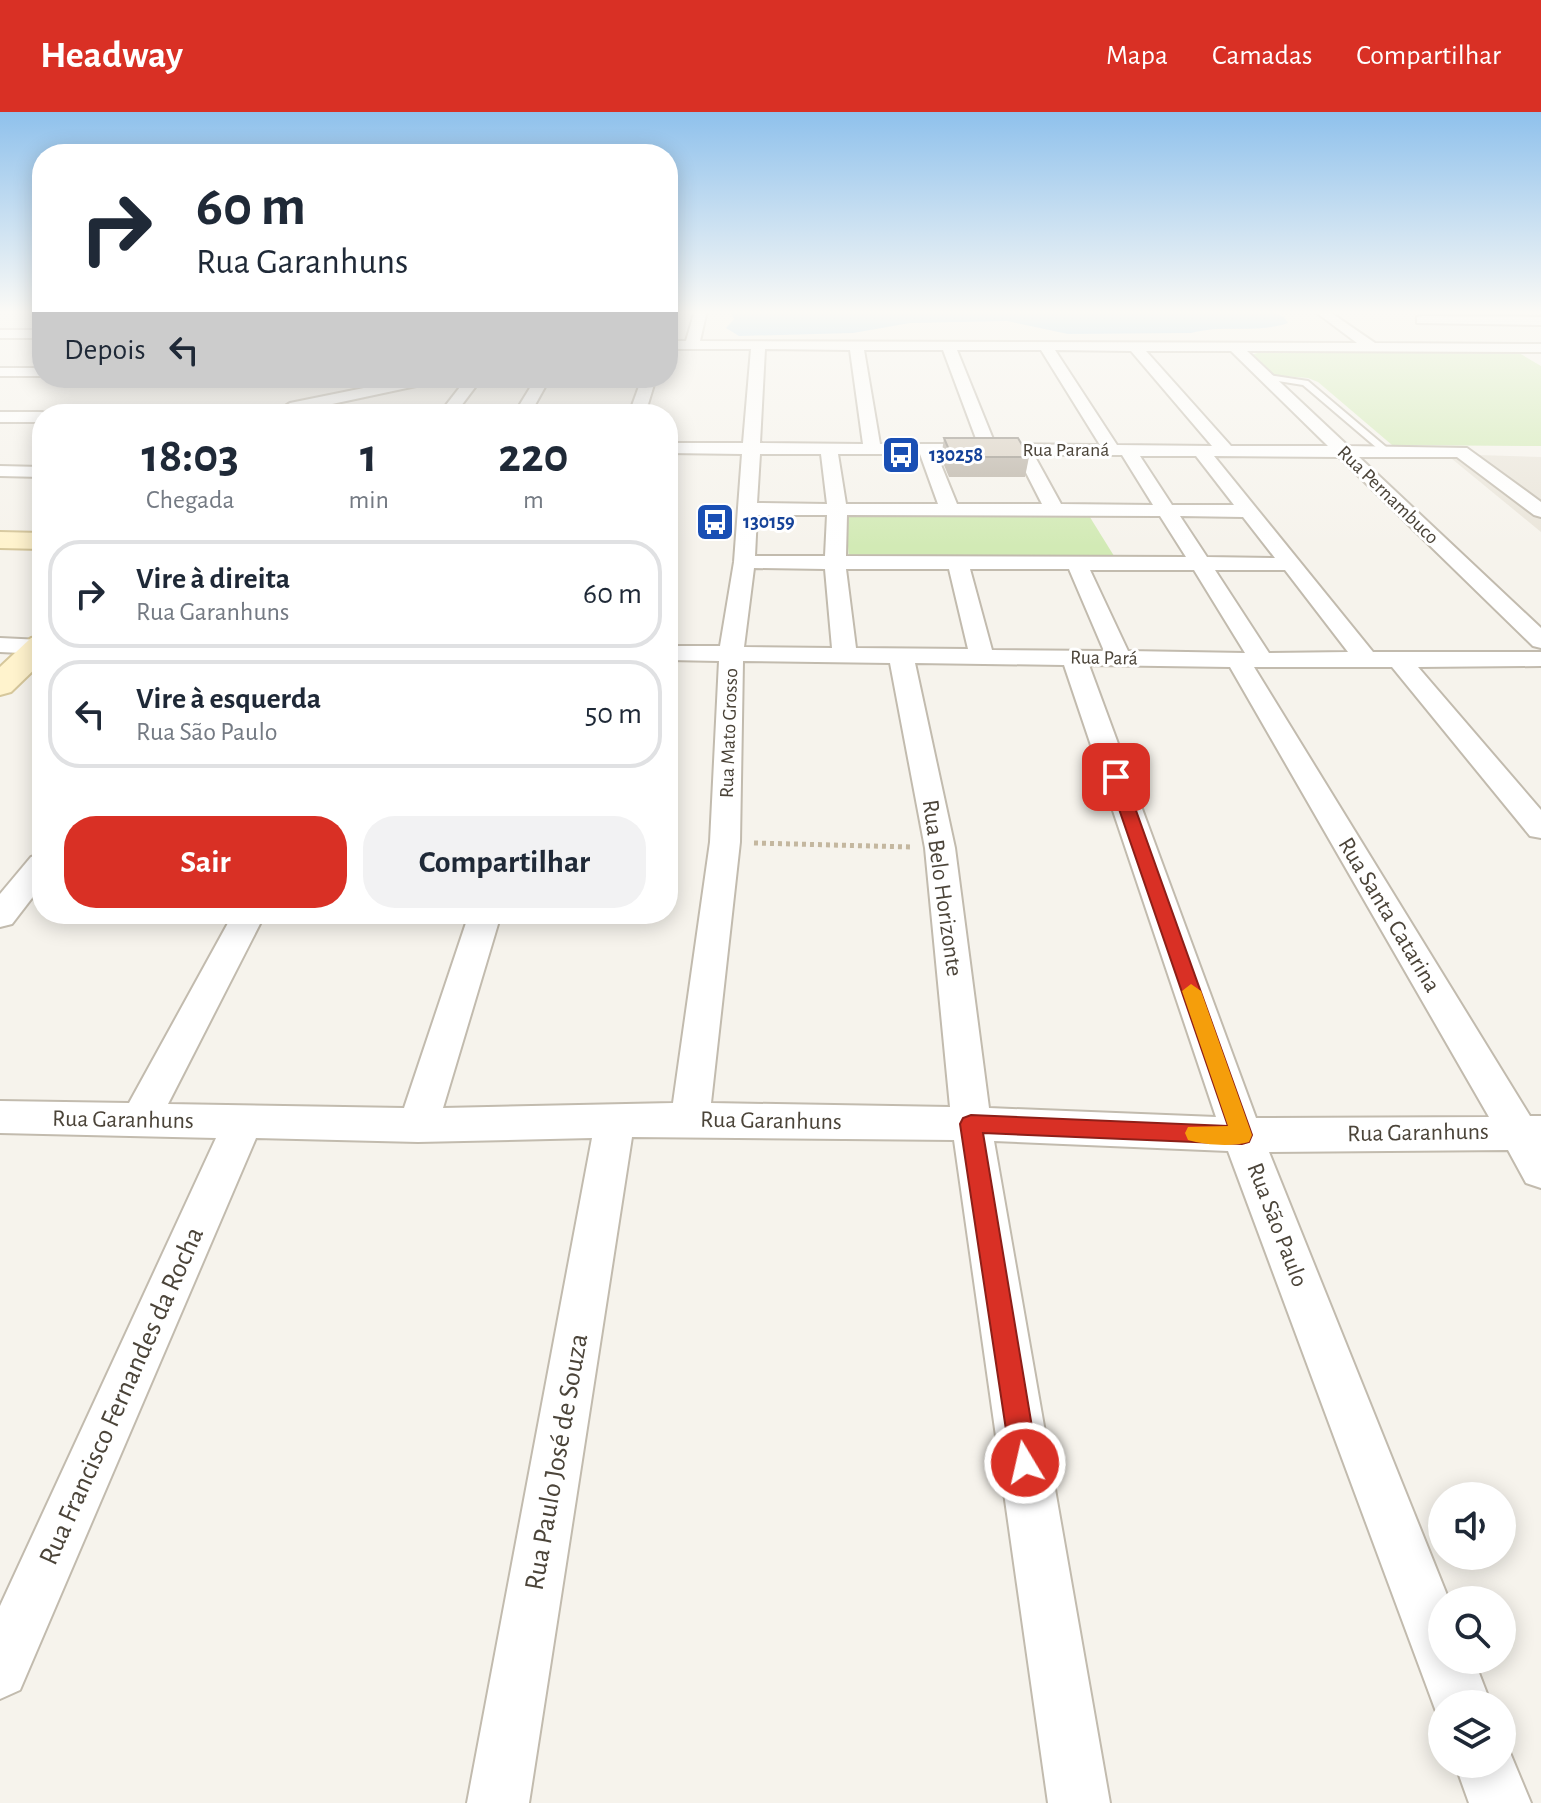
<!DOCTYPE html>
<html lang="pt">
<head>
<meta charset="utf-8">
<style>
  body { margin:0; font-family:"Alegreya Sans",sans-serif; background:#f2f2f3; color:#1f2937; height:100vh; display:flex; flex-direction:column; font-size:30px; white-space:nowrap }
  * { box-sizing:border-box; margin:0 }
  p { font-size:26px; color:#747a83 }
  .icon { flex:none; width:44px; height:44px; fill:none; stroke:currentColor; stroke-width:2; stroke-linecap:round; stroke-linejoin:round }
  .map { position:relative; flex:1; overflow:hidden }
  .panel { position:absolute; left:32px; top:292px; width:646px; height:520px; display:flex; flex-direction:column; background:#fff; border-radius:32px; box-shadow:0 4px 20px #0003 }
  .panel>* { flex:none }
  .top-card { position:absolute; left:32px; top:32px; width:646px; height:244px; border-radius:32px; box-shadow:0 4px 20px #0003; background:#fff; color:#1f2937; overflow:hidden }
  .buttons { position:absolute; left:1428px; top:1370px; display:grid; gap:16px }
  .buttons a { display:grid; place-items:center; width:88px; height:88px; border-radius:50%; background:#fff; box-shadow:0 4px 20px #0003; font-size:40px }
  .pin { position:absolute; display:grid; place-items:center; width:68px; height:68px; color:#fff; margin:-34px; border-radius:16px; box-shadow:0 4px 12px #0006 }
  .me { position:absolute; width:88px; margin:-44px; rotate:351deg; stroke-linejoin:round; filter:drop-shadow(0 0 6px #0008) }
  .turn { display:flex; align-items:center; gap:28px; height:168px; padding:0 32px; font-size:36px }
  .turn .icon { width:104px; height:104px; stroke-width:2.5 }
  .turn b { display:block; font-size:56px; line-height:68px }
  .then { display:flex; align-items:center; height:76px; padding:0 32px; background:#0003; gap:16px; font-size:30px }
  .eta { display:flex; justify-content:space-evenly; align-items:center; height:136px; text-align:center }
  .eta b { font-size:48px; font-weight:700; line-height:56px }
  .cta { display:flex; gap:16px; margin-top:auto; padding:16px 32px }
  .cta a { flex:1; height:92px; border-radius:32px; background:#d93025; color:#fff; font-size:32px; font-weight:700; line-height:92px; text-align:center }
  .cta a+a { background:#f2f2f3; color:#1f2937 }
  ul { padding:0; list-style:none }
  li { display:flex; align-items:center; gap:24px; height:108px; margin:0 16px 12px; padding:0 16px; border:4px solid #e0e1e3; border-radius:32px }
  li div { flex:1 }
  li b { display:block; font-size:30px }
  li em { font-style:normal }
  header { display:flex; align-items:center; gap:48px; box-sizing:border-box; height:112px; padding:0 40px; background:#d93025; color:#fff }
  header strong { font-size:38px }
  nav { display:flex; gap:44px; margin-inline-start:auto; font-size:28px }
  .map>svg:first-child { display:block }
  .residential { fill:#eae5da }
  .green { fill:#d2eab5 }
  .water { fill:#a9d4f2 }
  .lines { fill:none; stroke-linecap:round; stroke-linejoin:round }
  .lane-casing { stroke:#c2bbae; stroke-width:4 }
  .street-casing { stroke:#c2bbae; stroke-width:4 }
  .secondary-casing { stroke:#d6c79b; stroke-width:4 }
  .path { stroke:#c4b79f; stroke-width:5; stroke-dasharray:4 4; stroke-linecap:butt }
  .lane { fill:#fff; fill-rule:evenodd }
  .street { fill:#fff; fill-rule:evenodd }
  .secondary { fill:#fff3cd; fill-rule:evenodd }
  .wall { fill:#bab2a6 }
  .building { fill:#d8cfc1; stroke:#979187; stroke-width:2 }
  .route { fill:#d93025; stroke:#8d1f18; stroke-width:2 }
  .slow { fill:#f59e0b }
  .labels { text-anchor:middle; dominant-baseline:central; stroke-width:6; stroke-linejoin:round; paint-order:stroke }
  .far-street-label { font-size:20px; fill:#4b4439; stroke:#fff }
  .far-transit-label { font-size:20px; font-weight:bold; fill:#164399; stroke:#fff; text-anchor:start }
  .street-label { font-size:24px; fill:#4b4439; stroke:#fff }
  .near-street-label { font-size:28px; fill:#4b4439; stroke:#fff }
</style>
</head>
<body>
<header>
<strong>Headway</strong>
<nav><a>Mapa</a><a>Camadas</a><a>Compartilhar</a></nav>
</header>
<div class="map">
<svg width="1541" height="1691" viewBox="0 0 1541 1691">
  <rect width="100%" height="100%" fill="#f6f3ec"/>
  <polygon class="residential" points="1446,342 1541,345 1541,420"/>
  <g class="green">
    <polygon points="1268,238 1514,238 1541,254 1541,334 1392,333 1318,270 1308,266 1272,263 1251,243"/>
    <polygon points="846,401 1088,402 1119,452 849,450"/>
  </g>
  <path class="water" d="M735 198H1269L1284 205 1288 211C1256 222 1223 212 1191 221L1068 222 1007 209 910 211 853 221 739 224 726 216 734 207 731 201Z"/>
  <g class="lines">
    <defs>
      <polygon id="lane" points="1269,263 1308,269 1392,340 1384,342 1303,273 1266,267"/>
      <g id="street">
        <path d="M695 198H707L700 229 1357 231 1313 198H1327L1375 231 1541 232V240L1247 239 1348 334 1467 336 1541 390V405L1534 403 1457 345H1359L1541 516V536L1533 534 1339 345 1214 344 1373 540H1541V554L1418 555 1541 698V726L1530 724 1392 555H1254L1530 1004H1541V1076L1526 1071 1508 1038 1269 1040 1449 1488H1442V1548H1474L1491 1592H1442L1441 1613 1228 1039 994 1029 1110 1691H1048L954 1028 632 1025 529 1691H467L592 1026 418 1030 256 1026 20 1578 0 1587V1494L216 1026 0 1021V989L129 991 233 802H265L168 992 404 996 469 802H501L443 996 673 991 710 730 719 549 668 548V534H720L734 450 742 342 668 341V331H743L751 237H668V229H686ZM765 237 850 238 863 332 760 331ZM864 238H943L978 332H880ZM957 238H1041L1100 333 995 332ZM1055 238 1131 239 1212 334 1117 333ZM1146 239H1231L1328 334H1231ZM760 342H821L827 392 757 391ZM838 342H920L938 392H846ZM937 343H1017L1042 392H957ZM1034 343H1122L1153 393 1061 392ZM1140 344H1196L1234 393H1172ZM757 403H827L825 444H755ZM847 403 1160 404 1186 445 846 444ZM1180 404 1243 405 1275 446 1207 445ZM754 456 825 457 832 536 744 535ZM846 457H949L968 537 856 536ZM970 457H1069L1104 539 992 538ZM1090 458H1194L1245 541 1128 539ZM1215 458H1285L1348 540 1269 541ZM743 549 890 551 925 736 950 995 711 991 740 730ZM915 551 1064 553 1216 1005 989 996 955 736ZM1089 553 1230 555 1489 1005 1256 1006Z"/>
        <polygon points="1422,204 1541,205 1541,213 1417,211 1417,205"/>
        <rect x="0" y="218" width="42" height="8"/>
        <rect x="0" y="256" width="42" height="8"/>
        <polygon points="413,266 442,266 435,270 290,301 282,296 290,291"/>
        <polygon points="467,266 482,266 455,302 439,302"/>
        <polygon points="536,266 550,266 530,302 514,302"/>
        <polygon points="642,266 656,266 645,302 629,302"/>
        <polygon points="0,300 42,300 48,302 42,302 42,310 0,310"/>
        <polygon points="0,354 42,355 42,365 0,364"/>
        <polygon points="0,526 42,528 42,542 0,540"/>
        <polygon points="42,742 42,773 12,812 0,815 0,782 31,745"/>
        <polygon points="1502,1629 1506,1631 1531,1691 1469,1691 1455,1652 1502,1652"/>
      </g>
      <g id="secondary">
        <polygon points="0,420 42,421 42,437 0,436"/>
        <polygon points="42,524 42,550 11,580 0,583 0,555 31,526"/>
      </g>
    </defs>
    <use href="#lane" class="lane-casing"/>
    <use href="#street" class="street-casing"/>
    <use href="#secondary" class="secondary-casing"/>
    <polyline class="path" points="754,731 912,735"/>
    <use href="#lane" class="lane"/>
    <use href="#street" class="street"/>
    <use href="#secondary" class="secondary"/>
  </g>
  <polygon class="wall" points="944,326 1029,345 1025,365 949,365 941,346"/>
  <polygon class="building" points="944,326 1018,326 1029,345 952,345"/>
  <linearGradient id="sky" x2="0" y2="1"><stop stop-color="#8fc1ec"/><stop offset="0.46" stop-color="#fbfaf6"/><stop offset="1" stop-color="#fbfaf6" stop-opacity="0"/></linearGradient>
  <rect width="1541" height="435" fill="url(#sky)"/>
  <polygon class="route" points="1116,661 1124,665 1252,1023 1249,1030 1242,1032 983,1021 1038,1351 1034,1361 1025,1365 1015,1361 1011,1351 960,1012 963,1006 971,1003 1228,1014 1108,665"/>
  <path class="slow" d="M1191 872 1201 879 1252 1023 1249 1030C1233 1035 1204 1033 1188 1028L1185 1021 1188 1015 1228 1014 1182 879Z"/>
  <defs>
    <symbol id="bus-square" viewBox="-11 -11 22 22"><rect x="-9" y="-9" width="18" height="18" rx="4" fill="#1a4fb4" stroke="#fff"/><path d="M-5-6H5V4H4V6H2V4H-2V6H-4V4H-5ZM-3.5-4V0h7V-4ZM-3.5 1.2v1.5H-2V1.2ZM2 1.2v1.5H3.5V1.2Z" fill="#fff"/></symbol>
  </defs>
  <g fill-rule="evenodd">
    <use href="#bus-square" x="879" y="321" width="44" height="44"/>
    <use href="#bus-square" x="693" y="388" width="44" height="44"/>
  </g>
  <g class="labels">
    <g class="far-street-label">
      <text x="1066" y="338">Rua Paraná</text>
      <text transform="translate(1388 383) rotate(44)">Rua Pernambuco</text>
      <text transform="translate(1104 546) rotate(1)">Rua Pará</text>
      <text transform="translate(729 621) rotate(-88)">Rua Mato Grosso</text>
    </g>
    <g class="far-transit-label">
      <text x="929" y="343">130258</text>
      <text x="743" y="410">130159</text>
    </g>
    <g class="street-label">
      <text transform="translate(942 776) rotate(82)">Rua Belo Horizonte</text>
      <text transform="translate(1389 803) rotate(59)">Rua Santa Catarina</text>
      <text transform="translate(123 1008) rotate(1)">Rua Garanhuns</text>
      <text transform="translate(771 1009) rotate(1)">Rua Garanhuns</text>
      <text transform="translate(1418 1021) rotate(-1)">Rua Garanhuns</text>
      <text transform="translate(1277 1113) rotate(69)">Rua São Paulo</text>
    </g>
    <g class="near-street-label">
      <text transform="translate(122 1284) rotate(-66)">Rua Francisco Fernandes da Rocha</text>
      <text transform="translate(557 1350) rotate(-80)">Rua Paulo José de Souza</text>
    </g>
  </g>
</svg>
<div class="buttons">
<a><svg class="icon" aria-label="sound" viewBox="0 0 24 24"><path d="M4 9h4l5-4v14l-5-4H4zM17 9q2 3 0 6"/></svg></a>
<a><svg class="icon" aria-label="search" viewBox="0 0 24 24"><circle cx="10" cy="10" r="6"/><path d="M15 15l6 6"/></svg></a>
<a><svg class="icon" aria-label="layers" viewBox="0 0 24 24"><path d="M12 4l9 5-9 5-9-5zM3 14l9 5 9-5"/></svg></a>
</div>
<div class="pin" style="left:1116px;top:665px;background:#d93025"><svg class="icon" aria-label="arrive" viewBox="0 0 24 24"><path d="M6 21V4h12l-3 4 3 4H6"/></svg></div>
<svg class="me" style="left:1025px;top:1351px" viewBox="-20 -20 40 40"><circle r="17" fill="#d93025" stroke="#fff" stroke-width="3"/><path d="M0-11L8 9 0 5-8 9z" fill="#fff"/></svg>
<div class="top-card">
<div class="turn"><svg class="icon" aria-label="right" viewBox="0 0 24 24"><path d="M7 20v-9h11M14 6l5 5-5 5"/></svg><div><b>60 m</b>Rua Garanhuns</div></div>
<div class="then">Depois<svg class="icon" aria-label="left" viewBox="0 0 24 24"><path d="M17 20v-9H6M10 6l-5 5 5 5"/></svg></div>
</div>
<section class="panel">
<div class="eta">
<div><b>18:03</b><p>Chegada</p></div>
<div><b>1</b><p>min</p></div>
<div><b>220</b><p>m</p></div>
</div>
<ul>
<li><svg class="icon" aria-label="right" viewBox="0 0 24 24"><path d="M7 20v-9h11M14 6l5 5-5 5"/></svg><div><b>Vire à direita</b><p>Rua Garanhuns</p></div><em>60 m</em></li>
<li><svg class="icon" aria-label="left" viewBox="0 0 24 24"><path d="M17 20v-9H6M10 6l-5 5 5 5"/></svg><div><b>Vire à esquerda</b><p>Rua São Paulo</p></div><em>50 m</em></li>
</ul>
<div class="cta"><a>Sair</a><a>Compartilhar</a></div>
</section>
</div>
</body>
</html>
